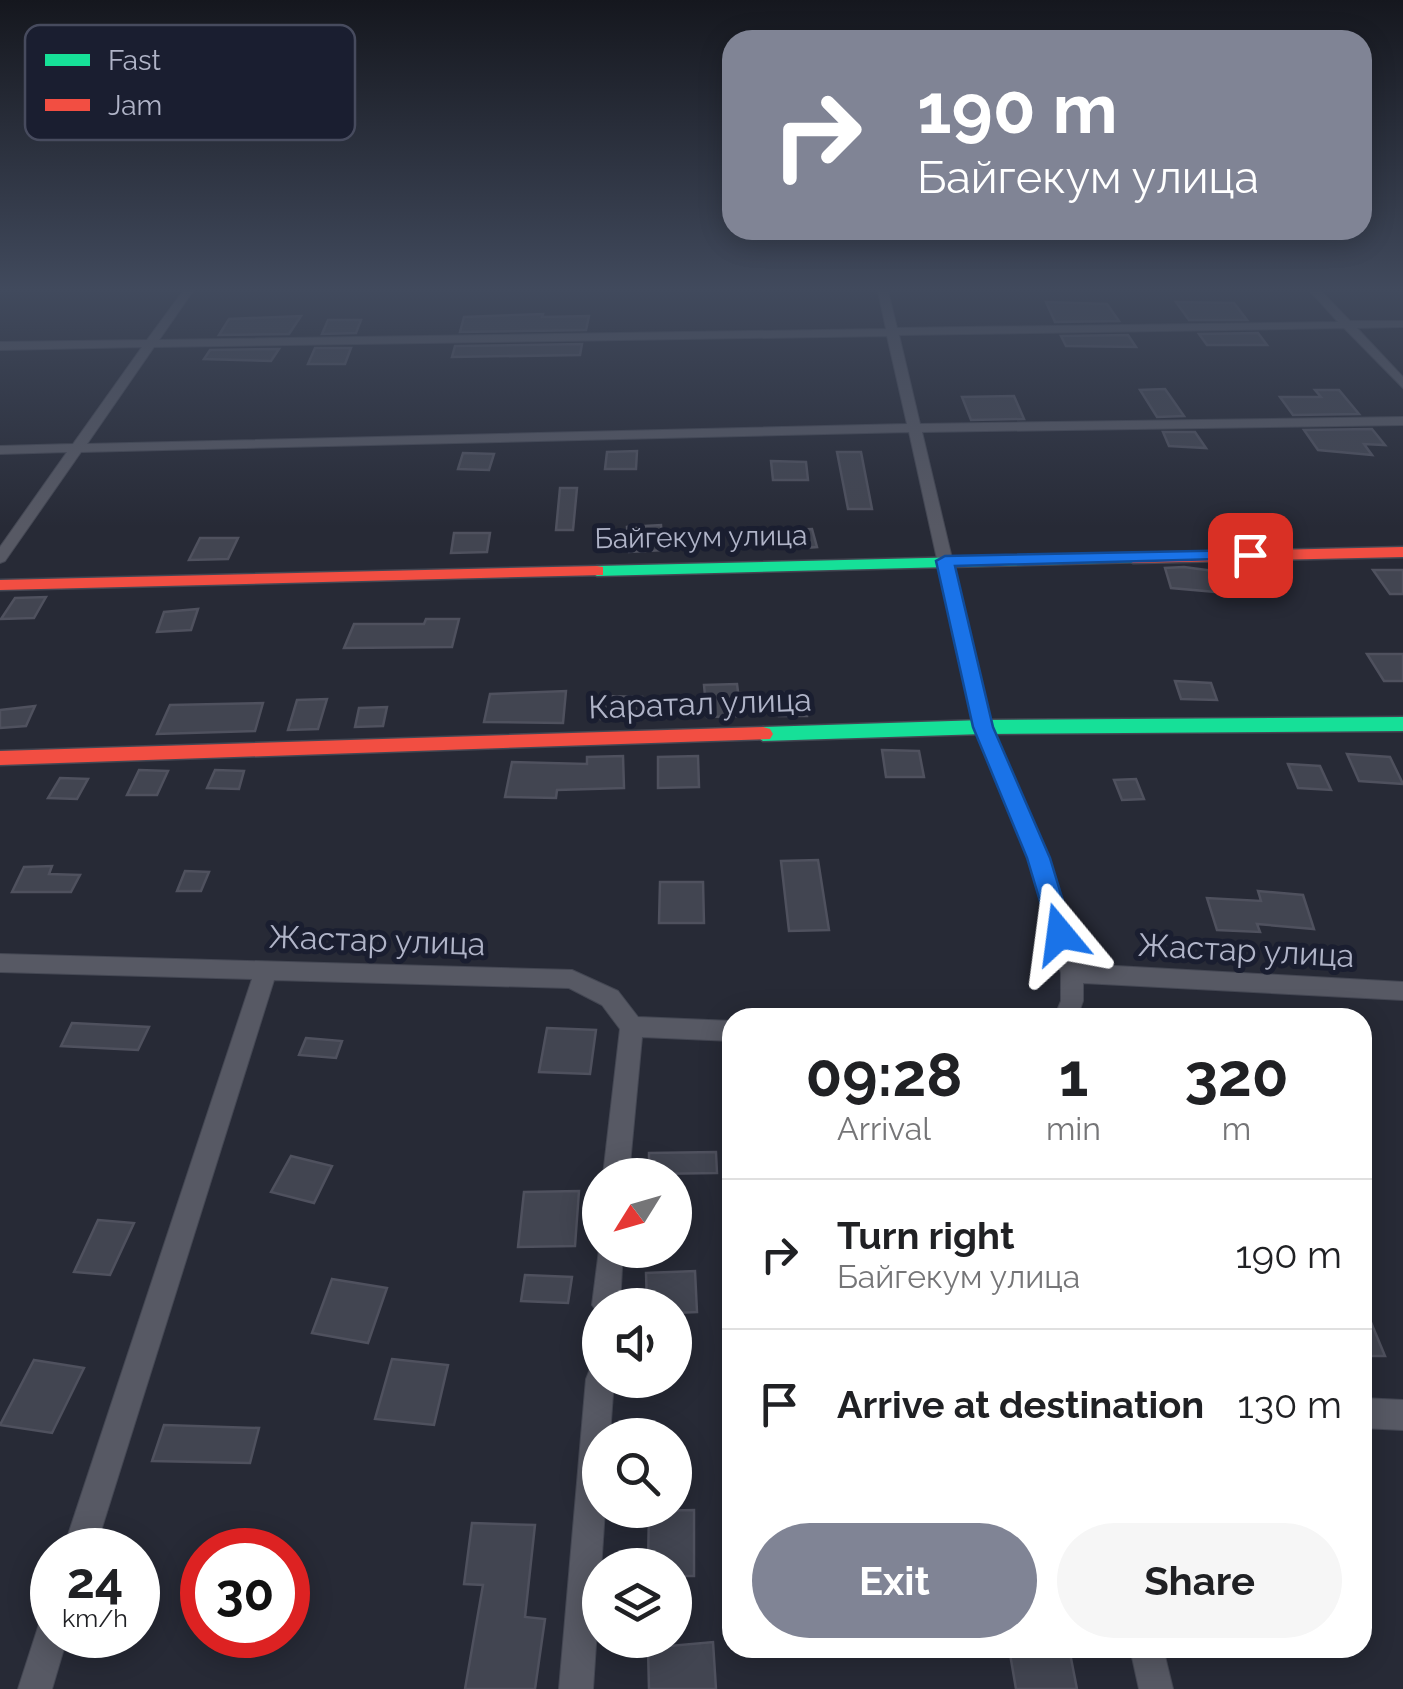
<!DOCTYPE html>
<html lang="en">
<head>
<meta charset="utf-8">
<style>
  body { margin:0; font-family:Raleway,sans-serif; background:#f6f6f6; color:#202124; height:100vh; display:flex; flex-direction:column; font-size:38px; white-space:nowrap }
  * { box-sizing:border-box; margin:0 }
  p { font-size:32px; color:#757577 }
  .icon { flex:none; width:55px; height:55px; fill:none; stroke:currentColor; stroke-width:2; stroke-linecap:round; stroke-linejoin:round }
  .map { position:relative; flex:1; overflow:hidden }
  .sheet { position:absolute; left:722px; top:1008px; width:650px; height:650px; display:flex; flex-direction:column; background:#fff; border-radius:30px; box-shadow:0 5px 25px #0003 }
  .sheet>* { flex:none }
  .banner { position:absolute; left:722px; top:30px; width:650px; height:210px; border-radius:30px; box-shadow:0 5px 25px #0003; background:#808495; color:#fff; overflow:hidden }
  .needle { width:65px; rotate:233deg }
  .controls { position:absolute; left:582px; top:1158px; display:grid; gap:20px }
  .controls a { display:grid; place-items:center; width:110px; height:110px; border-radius:50%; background:#fff; box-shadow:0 5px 25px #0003; font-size:50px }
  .speed { position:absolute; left:30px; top:1528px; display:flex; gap:20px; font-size:50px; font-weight:700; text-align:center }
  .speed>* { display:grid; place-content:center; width:130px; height:130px; border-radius:50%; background:#fff; box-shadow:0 5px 25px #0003; line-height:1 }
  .speed small { font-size:25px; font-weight:400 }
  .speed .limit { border:15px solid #d22; background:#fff; color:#111 }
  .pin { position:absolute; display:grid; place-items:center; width:85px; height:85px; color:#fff; margin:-42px; border-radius:20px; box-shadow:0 5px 15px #0006 }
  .me { position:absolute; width:110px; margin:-55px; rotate:344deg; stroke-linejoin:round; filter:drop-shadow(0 0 8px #0008) }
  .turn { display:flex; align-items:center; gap:35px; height:210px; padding:0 30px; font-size:45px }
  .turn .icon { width:130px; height:130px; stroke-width:2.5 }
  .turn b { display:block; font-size:70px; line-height:85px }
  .eta { display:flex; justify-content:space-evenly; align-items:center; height:170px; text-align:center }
  .eta b { font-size:60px; font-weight:700; line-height:70px }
  .action { display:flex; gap:20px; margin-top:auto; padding:20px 30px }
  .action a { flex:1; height:115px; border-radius:60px; background:#808495; color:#fff; font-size:40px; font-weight:700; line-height:115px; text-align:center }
  .action a+a { background:#f6f6f6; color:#202124 }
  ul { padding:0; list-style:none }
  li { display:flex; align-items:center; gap:30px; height:150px; padding:0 30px; border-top:2px solid #e0e0e0 }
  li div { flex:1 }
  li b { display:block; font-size:38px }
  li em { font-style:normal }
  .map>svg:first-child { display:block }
  .building { fill:#424551; stroke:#4f515e; stroke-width:2.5 }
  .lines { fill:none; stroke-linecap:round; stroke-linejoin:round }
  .street-casing { stroke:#444753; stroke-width:2 }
  .fast-casing { stroke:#444753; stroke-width:3 }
  .jam-casing { stroke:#444753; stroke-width:3 }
  .street { fill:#575964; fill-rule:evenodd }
  .fast { fill:#16e098; fill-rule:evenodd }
  .jam { fill:#f24e42; fill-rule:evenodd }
  .route { fill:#1a73e8; stroke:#114b97; stroke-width:2.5 }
  .labels { text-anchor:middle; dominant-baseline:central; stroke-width:10; stroke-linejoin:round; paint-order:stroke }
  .far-street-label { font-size:28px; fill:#b0b4c8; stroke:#1a1e30 }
  .street-label { font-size:32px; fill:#b0b4c8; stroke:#1a1e30 }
  .key { fill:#1a1e30; stroke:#474b5e; stroke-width:2.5 }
  .key-label { font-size:28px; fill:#b0b4c8 }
</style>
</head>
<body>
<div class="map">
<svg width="1403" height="1689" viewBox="0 0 1403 1689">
  <rect width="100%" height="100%" fill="#272a36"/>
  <g class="building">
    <polygon points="1046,302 1107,304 1119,321 1055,322"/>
    <polygon points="1176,302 1234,303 1247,320 1189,320"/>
    <polygon points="543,314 542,317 589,316 586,330 460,332 464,317"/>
    <polygon points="301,316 289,334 219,335 229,319"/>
    <polygon points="328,320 361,320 356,333 322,334"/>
    <polygon points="1258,333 1267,345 1207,345 1199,334"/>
    <polygon points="1128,335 1136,347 1066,346 1061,336"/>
    <polygon points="582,344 580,355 452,357 455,346"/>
    <polygon points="315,348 351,348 345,364 308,364"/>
    <polygon points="279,349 271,361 204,359 210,350"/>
    <polygon points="1165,389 1170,396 1184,416 1157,417 1140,390"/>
    <polygon points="1315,390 1339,390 1359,414 1293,415 1280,397 1321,397"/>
    <polygon points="1014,396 1024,419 971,420 962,397"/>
    <polygon points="1372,429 1385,445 1364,444 1372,455 1318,450 1304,430"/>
    <polygon points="1163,432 1195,432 1206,448 1169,446"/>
    <polygon points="637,451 636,469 605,469 607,452"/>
    <polygon points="837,452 861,452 872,509 848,509"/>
    <polygon points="463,453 494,454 489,470 458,469"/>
    <polygon points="771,461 806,462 808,480 773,480"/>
    <polygon points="560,488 577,488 573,530 556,530"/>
    <polygon points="661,525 663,550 629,552 627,527"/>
    <polygon points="812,529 817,547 790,549 786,530"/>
    <polygon points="454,533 490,533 487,552 451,553"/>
    <polygon points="200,538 238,538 228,559 189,560"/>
    <polygon points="1184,567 1221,572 1228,593 1171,588 1165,568"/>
    <polygon points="1373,570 1403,570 1403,594 1390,594"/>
    <polygon points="46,597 34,618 1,619 15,598"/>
    <polygon points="198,609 191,630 157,632 164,612"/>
    <polygon points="426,619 459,619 452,647 344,648 354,624 424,624"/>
    <polygon points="1367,654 1403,654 1403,681 1384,681"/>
    <polygon points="1175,681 1211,683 1217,700 1181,699"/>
    <polygon points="737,684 741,716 707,717 704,685"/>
    <polygon points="566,691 563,723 484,722 490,694"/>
    <polygon points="778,693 805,693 807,716 779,716"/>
    <polygon points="604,696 642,697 640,720 601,719"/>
    <polygon points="327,699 318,729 288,730 297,700"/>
    <polygon points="263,703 255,731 157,734 170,705"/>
    <polygon points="35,706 26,726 0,728 0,710"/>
    <polygon points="387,707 383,726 355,727 359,708"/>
    <polygon points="882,750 919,751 924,777 886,777"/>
    <polygon points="1347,754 1390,757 1403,784 1359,781"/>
    <polygon points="623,756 624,788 557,790 556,798 505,797 512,762 587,764 587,757"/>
    <polygon points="698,756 699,787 658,788 658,757"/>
    <polygon points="1288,764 1320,766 1331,790 1298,788"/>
    <polygon points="139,770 168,771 157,795 127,795"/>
    <polygon points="215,770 244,771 239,789 207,788"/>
    <polygon points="60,778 88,779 77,799 48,798"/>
    <polygon points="1136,779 1144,799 1122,800 1114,780"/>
    <polygon points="818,860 829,930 789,931 781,861"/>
    <polygon points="52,866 49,874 80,875 71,892 12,892 24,867"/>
    <polygon points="185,871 209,872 201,891 177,891"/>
    <polygon points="660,882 703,882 704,923 659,923"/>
    <polygon points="1258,891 1303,895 1314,929 1257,924 1260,932 1217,930 1207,898 1261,901"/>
    <polygon points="72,1023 149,1027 138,1050 61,1046"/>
    <polygon points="547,1028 596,1030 590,1074 539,1072"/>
    <polygon points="306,1038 342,1041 336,1058 299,1055"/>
    <polygon points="716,1152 717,1173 649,1174 649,1153"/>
    <polygon points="291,1156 332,1166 314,1203 271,1192"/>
    <polygon points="579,1191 575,1246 518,1247 524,1192"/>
    <polygon points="98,1220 134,1223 110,1275 74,1272"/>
    <polygon points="695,1271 697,1312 675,1313 675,1305 647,1305 646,1273"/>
    <polygon points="525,1275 572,1277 568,1303 521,1301"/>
    <polygon points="332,1279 387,1288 368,1343 312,1333"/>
    <polygon points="1363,1303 1385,1356 1362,1356"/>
    <polygon points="392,1359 448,1365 434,1425 375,1419"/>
    <polygon points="34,1360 84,1368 52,1433 0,1425"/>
    <polygon points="164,1425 259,1428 250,1463 152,1461"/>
    <polygon points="694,1510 694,1576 675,1576 675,1565 648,1565 649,1511"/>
    <polygon points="472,1523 535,1525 525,1617 545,1619 535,1689 465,1689 483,1585 464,1584"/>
    <polygon points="713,1642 716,1689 649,1689 648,1648"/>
    <polygon points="1009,1648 1069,1648 1077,1689 1016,1689"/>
  </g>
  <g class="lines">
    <defs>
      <g id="street">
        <path d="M183 291H193L159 340 886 329 878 291H888L897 328 1338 322 1310 291H1321L1350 321H1403V327L1357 328 1403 377V388L1344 328 899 335 920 424 1403 417V425L922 432 992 727 1048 859 1080 964 1403 982V1000L1083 983V1001L1077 1018H1054L1061 1001V973L1028 859 974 727 909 432 81 452 5 561 0 563V547L67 452 0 454V446L73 444 142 347 0 350V342L147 340ZM887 336 907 424 87 444 154 347Z"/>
        <polygon points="0,954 572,970 618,991 638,1017 732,1021 732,1041 642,1037 629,1175 603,1175 620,1029 602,1005 569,988 274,980 95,1550 63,1550 252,979 0,972"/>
        <polygon points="600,1242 600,1250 623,1250 620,1305 600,1305 600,1316 592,1305"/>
        <polygon points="600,1365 600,1380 614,1380 610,1435 600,1435 600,1510 605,1510 593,1689 559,1689 586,1379 590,1369"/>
        <polygon points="1362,1398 1403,1400 1403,1430 1362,1428"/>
        <polygon points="52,1617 52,1635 68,1635 52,1689 18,1689 40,1621"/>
        <polygon points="1130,1648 1163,1648 1173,1689 1139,1689"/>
      </g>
      <g id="fast">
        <polygon points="1133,553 1139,554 1139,562 597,576 588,571 597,566"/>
        <polygon points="1403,717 1403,731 983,734 763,741 753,734 763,727 983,720"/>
      </g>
      <g id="jam">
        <polygon points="1403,547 1403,557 1133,563 1124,558 1133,553"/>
        <polygon points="597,566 603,567 603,575 0,590 0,580"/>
        <polygon points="763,727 770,729 773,734 770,739 0,765 0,751"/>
      </g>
    </defs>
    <use href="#street" class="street-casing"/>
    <use href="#fast" class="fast-casing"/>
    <use href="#jam" class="jam-casing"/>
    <use href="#street" class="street"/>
    <use href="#fast" class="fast"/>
    <use href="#jam" class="jam"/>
  </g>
  <linearGradient id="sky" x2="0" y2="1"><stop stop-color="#15171e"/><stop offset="0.55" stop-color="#414a5d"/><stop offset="1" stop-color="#414a5d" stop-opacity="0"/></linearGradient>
  <rect width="1403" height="527" fill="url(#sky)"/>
  <polygon class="route" points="1250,550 1259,555 1256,558 955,566 993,727 1050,858 1073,934 1069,941 1052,941 1027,858 973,727 936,561 945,556"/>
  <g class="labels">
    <g class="far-street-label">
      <text transform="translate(701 537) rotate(-1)">Байгекум улица</text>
    </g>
    <g class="street-label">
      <text transform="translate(700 703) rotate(-2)">Каратал улица</text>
      <text transform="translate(377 940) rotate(2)">Жастар улица</text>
      <text transform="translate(1246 950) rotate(3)">Жастар улица</text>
    </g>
  </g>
  <rect x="25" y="25" width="330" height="115" rx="15" class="key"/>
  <rect x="45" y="54" width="45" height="12" fill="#16e098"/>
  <rect x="45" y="99" width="45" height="12" fill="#f24e42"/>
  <g class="key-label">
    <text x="108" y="70">Fast</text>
    <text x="108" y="115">Jam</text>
  </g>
</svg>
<div class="controls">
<a><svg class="needle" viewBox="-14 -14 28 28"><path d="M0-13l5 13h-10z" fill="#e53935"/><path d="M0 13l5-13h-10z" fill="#757577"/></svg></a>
<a><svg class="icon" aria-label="sound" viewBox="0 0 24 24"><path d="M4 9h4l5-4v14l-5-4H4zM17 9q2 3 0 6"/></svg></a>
<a><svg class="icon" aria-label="search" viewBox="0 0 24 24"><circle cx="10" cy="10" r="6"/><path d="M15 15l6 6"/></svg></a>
<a><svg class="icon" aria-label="layers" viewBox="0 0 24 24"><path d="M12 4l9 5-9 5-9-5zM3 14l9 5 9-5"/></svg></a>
</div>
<div class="speed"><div>24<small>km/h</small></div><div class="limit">30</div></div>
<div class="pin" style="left:1250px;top:555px;background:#d93025"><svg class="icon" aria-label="arrive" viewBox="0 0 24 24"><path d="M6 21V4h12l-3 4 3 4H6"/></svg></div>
<svg class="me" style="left:1060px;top:934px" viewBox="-20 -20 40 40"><path d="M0-17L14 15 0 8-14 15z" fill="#1a73e8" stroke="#fff" stroke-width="4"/></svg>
<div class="banner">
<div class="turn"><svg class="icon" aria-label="right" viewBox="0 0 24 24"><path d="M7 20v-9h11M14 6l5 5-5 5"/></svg><div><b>190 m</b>Байгекум улица</div></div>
</div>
<section class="sheet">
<div class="eta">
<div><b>09:28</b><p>Arrival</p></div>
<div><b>1</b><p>min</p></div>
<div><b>320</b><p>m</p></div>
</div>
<ul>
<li><svg class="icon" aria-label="right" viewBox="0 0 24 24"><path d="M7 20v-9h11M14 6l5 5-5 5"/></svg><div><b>Turn right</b><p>Байгекум улица</p></div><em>190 m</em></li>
<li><svg class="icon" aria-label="arrive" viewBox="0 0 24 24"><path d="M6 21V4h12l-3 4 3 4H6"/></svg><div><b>Arrive at destination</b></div><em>130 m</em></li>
</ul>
<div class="action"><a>Exit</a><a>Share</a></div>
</section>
</div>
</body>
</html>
